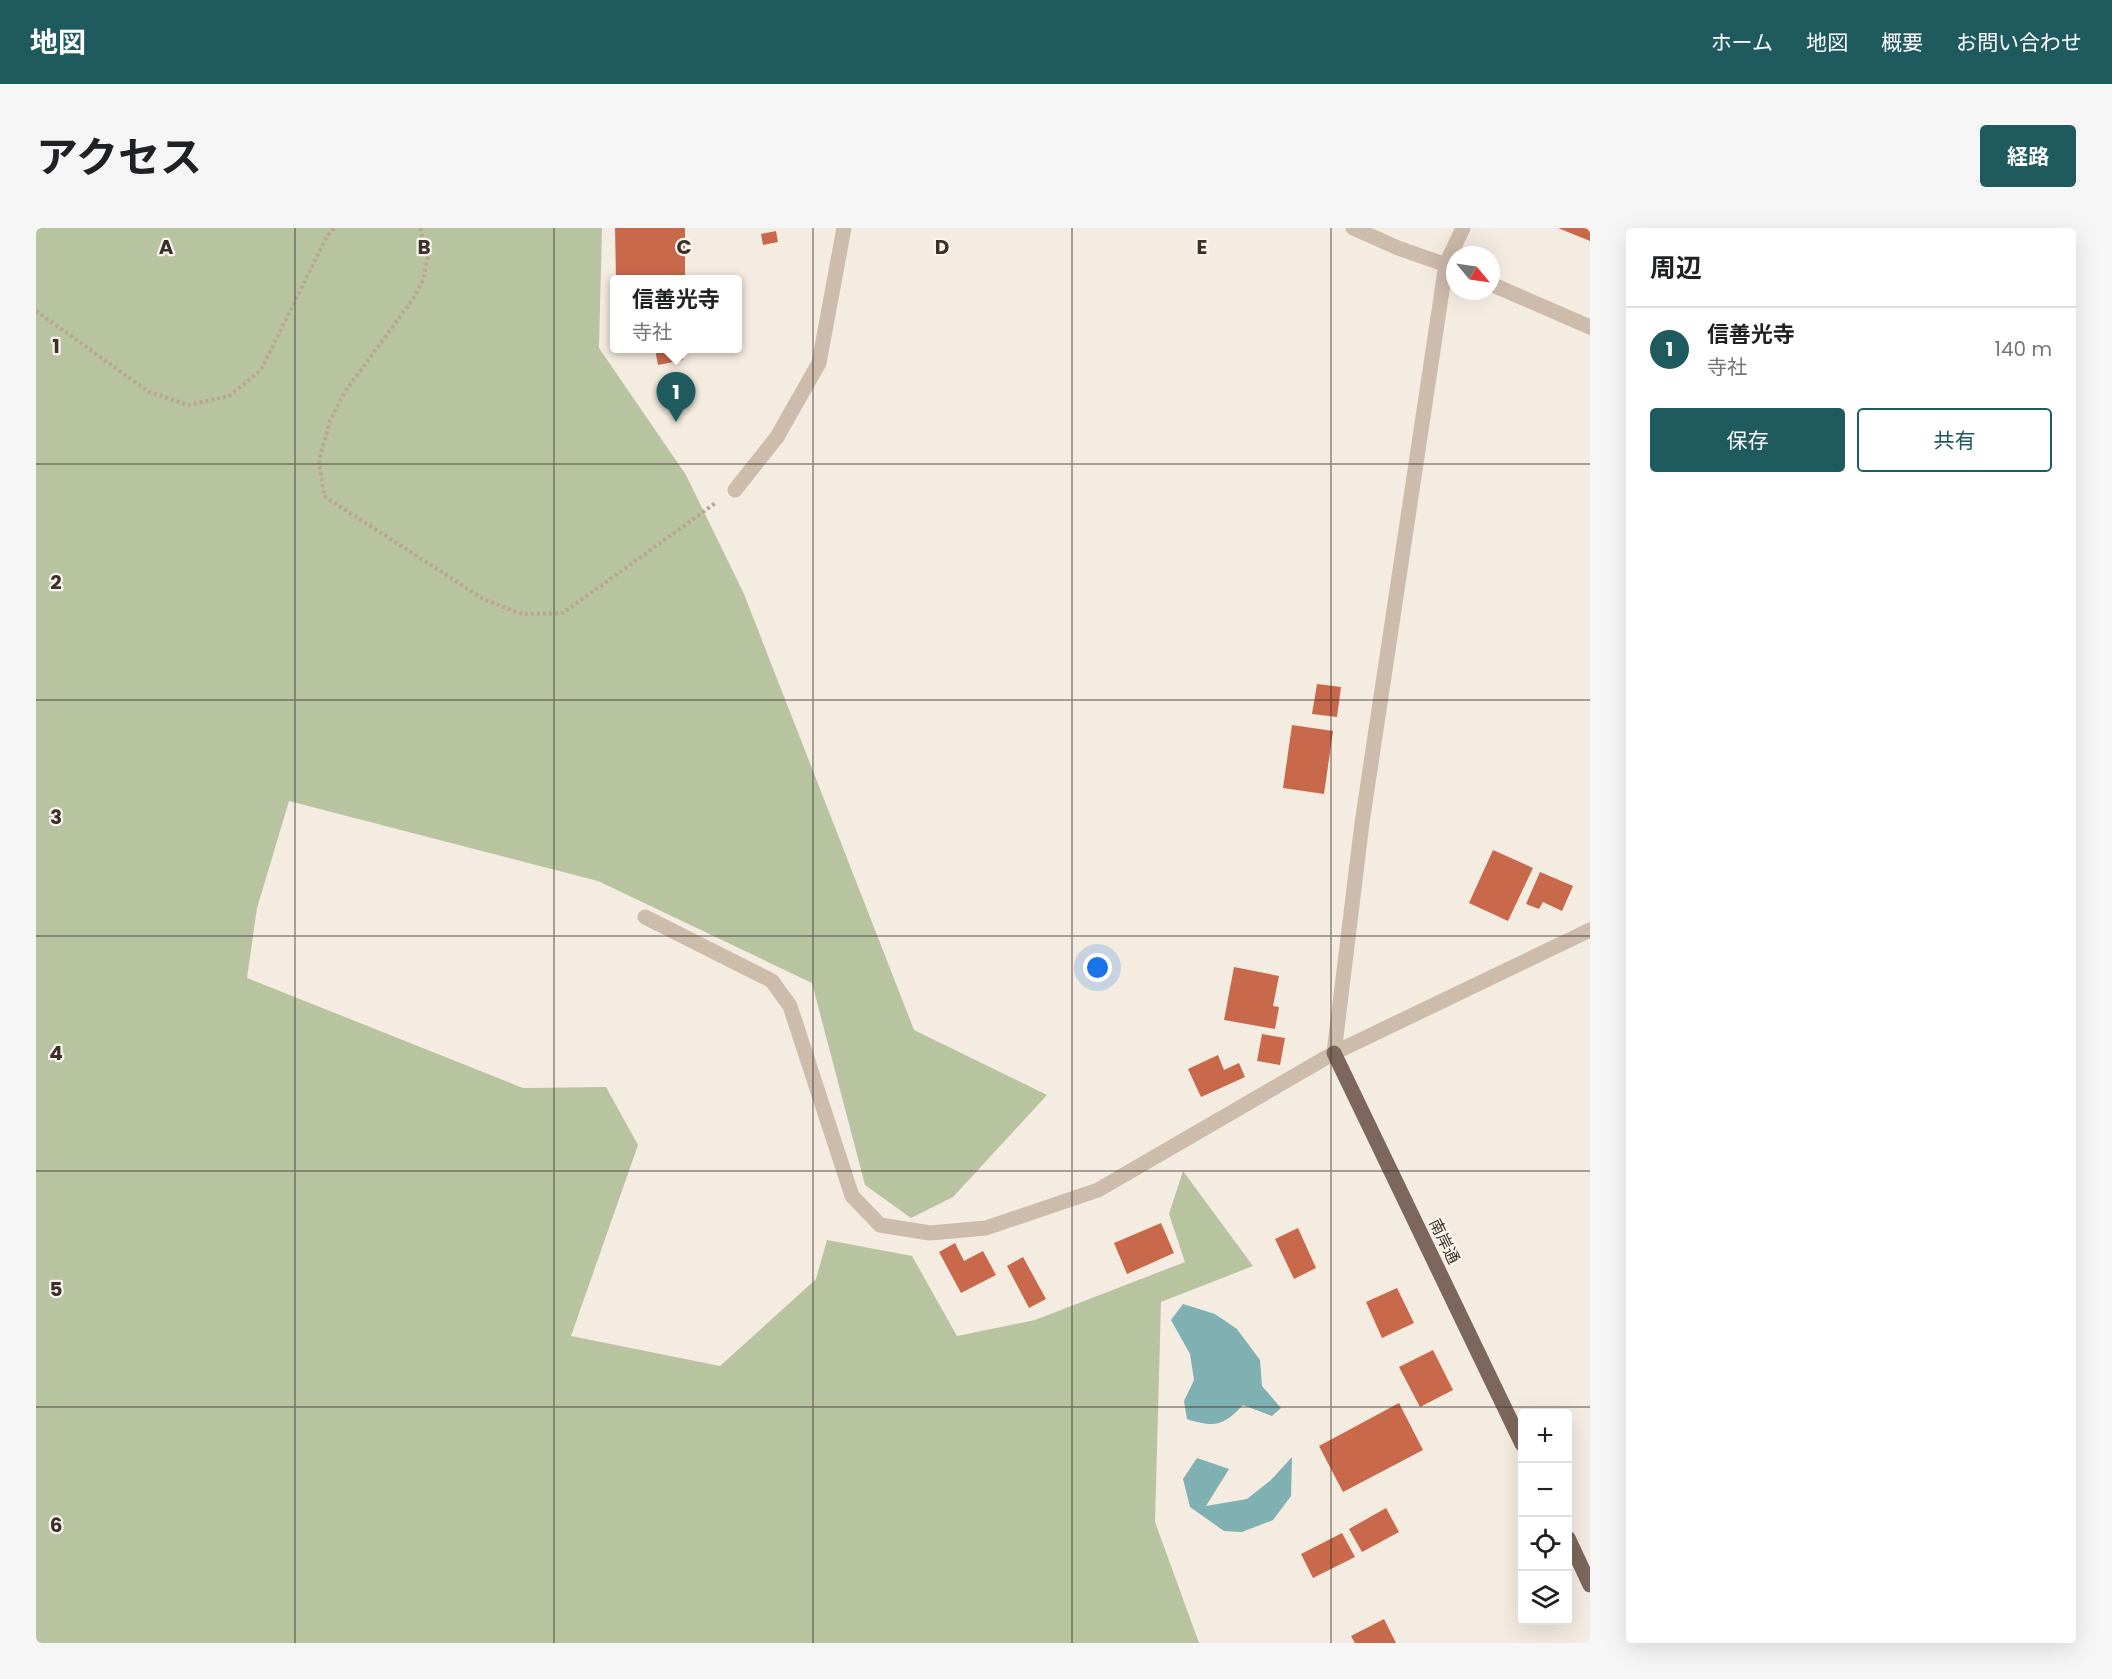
<!DOCTYPE html>
<html lang="ja">
<head>
<meta charset="utf-8">
<style>
  body { margin:0; font-family:Poppins,"Noto Sans JP",sans-serif; background:#f6f6f6; color:#202124 }
  .controls { position:absolute; right:18px; bottom:18px; display:grid; overflow:hidden; border-radius:6px; box-shadow:0 6px 24px #0002 }
  .controls button { width:54px; height:54px; display:grid; place-items:center; padding:0; border:0; border-bottom:2px solid #e0e0e0; background:#fff; color:#202124; font:30px sans-serif }
  .compass { position:absolute; left:1410px; top:18px; width:54px; height:54px; border-radius:50%; background:#fff; box-shadow:0 6px 24px #0002; rotate:119deg }
  .you { position:absolute; left:1062px; top:740px; width:21px; height:21px; margin:-15px; border:4px solid #fff; border-radius:50%; background:#1a73e8; box-shadow:0 0 0 9px #1a73e833 }
  .badge { display:grid; place-items:center; width:39px; height:39px; border-radius:50%; background:#1f5a5e; color:#fff; font-size:20px; font-weight:700 }
  .pin { position:absolute; translate:-50% -50px; filter:drop-shadow(0 2px 3px #0008) }
  .pin::after { content:''; position:absolute; top:32px; width:21px; height:18px; background:inherit; clip-path:polygon(0 0,100% 0,50% 100%) }
  .popup { position:absolute; left:574px; top:47px; width:132px; height:78px; box-sizing:border-box; display:grid; place-content:center; border-radius:6px; background:#fff; filter:drop-shadow(0 2px 4px #0005); font-size:20px; white-space:nowrap; color:#757577 }
  .popup b { font-size:22px; color:#202124 }
  .popup::after { content:''; position:absolute; left:50%; top:100%; margin-left:-12px; border:12px solid transparent; border-top-color:#fff }
  .list { margin:0; padding:0; list-style:none }
  h2 { display:flex; justify-content:space-between; align-items:center; height:78px; margin:0; padding:0 24px; font-size:26px }
  h2 small { font-size:20px; font-weight:400; color:#757577 }
  .list li { display:grid; grid-template-columns:39px 1fr auto; gap:18px; align-items:center; box-sizing:border-box; height:84px; padding:0 24px; border-top:2px solid #e0e0e0 }
  .list b { display:block; font-size:22px; white-space:nowrap }
  .list p { margin:0; font-size:20px; white-space:nowrap; color:#757577 }
  .list em { font-size:20px; font-style:normal; color:#757577 }
  .actions { display:flex; gap:12px; padding:18px 24px }
  .actions a { flex:1; padding:14px 0; border:2px solid #1f5a5e; border-radius:6px; text-align:center; font-size:21px; color:#1f5a5e }
  .actions .main { background:#1f5a5e; color:#fff }
  .icon { flex:none; width:33px; height:33px; fill:none; stroke:currentColor; stroke-width:2; stroke-linecap:round; stroke-linejoin:round }
  .map { position:relative; flex:none; width:1554px; height:1415px; overflow:hidden; border-radius:6px }
  header { display:flex; align-items:center; gap:36px; box-sizing:border-box; height:84px; padding:0 30px; background:#1f5a5e; color:#fff }
  header strong { font-size:28px }
  nav { display:flex; gap:33px; margin-inline-start:auto; font-size:21px }
  .intro { display:flex; align-items:center; justify-content:space-between; box-sizing:border-box; height:144px; padding:0 36px }
  h1 { margin:0; font-size:42px }
  .button { padding:15px 27px; border-radius:6px; background:#1f5a5e; color:#fff; font-size:21px; font-weight:700 }
  main { display:flex; gap:36px; padding:0 36px }
  aside { flex:1; background:#fff; border-radius:6px; box-shadow:0 6px 24px #0002 }
  .map>svg:first-child { display:block }
  .green { fill:#b8c4a0 }
  .water { fill:#7fb0b2 }
  .building { fill:#c8694b }
  .lines { fill:none; stroke-linecap:round; stroke-linejoin:round }
  .path { stroke:#b9a596; stroke-width:4; stroke-dasharray:3 3; stroke-linecap:butt }
  .minor { stroke:#cdbbac; stroke-width:15 }
  .major { stroke:#7d675c; stroke-width:15 }
  .grid { fill:none; stroke:#3b302b; stroke-width:1.5; stroke-opacity:0.55 }
  .labels { text-anchor:middle; stroke-width:4.5; stroke-linejoin:round; paint-order:stroke }
  .street-label { font-size:16px; fill:#3b302b; stroke:#fbf5ee }
  .grid-label { font-size:20px; text-anchor:middle; font-weight:bold; fill:#3b302b; stroke:#fbf5ee; stroke-width:4.5; stroke-linejoin:round; paint-order:stroke }
</style>
</head>
<body>
<header>
<strong>地図</strong>
<nav><a>ホーム</a><a>地図</a><a>概要</a><a>お問い合わせ</a></nav>
</header>
<div class="intro"><h1>アクセス</h1><a class="button">経路</a></div>
<main>
<div class="map">
<svg width="1554" height="1415" viewBox="0 0 1554 1415">
  <rect width="100%" height="100%" fill="#f4ebe1"/>
  <path class="green" d="M0,0h566l-3,120 87,127 58,119 170,436 133,65 -94,102 -42,21 -46,-33 -53,-202 -214,-102 -309,-80 -32,107 -10,70 276,110 83,-1 32,58 -67,191 149,30 96,-87 11,-39 85,16 45,80 78,-16 150,-58 -16,-48 14,-43 70,95 -92,36 -6,220 44,121h-1163z"/>
  <path class="water" d="M1147,1076l32,10 22,15 23,31 2,26 19,22 -9,8 -29,-11c-20,21 -28,23 -56,14l-3,-18 10,-21 -4,-26 -19,-34z
    M1256,1229l-1,39 -18,24 -31,12 -18,-1 -34,-24 -7,-28 14,-21 32,11 -23,37 41,-7 24,-19z"/>
  <path class="building" d="M579,0h70v52h-69z
    M1522,0h32v13z
    M740,3l2,11 -15,3 -2,-11z
    M619,121h25l3,11 -25,5z
    M1281,456l24,3 -4,30 -25,-3z
    M1256,497l41,6 -9,63 -41,-6z
    M1457,622l40,18 -25,53 -39,-18z
    M1504,644l33,14 -11,25 -19,-9 -4,7 -13,-5z
    M1198,739l45,9 -6,30 6,1 -4,22 -51,-9z
    M1226,806l23,4 -5,27 -23,-4z
    M1182,827l6,15 15,-7 6,14 -44,20 -13,-28z
    M1125,995l13,30 -47,21 -13,-31z
    M1262,1000l18,40 -22,11 -19,-40z
    M919,1015l9,18 19,-10 13,24 -35,18 -22,-41z
    M987,1029l23,42 -17,9 -22,-42z
    M1361,1060l17,35 -32,15 -16,-36z
    M1397,1122l20,40 -33,17 -21,-40z
    M1363,1175l24,47 -80,42 -24,-46z
    M1350,1280l13,24 -37,20 -13,-23z
    M1306,1305l13,24 -42,21 -12,-24z
    M1348,1391l12,24h-41l-4,-7z"/>
  <g class="lines">
    <path class="path" d="M384,0l8,28 -5,24 -10,19 -69,94 -14,28 -11,39 5,36 161,104 37,14 41,-1 154,-111
      M0,83l113,81 39,13 41,-9 32,-26 66,-134 7,-8"/>
    <path class="minor" d="M1317,0l45,20 57,20
      M1455,56l99,43
      M699,262l42,-53 42,-74 25,-135
      M609,689l127,64 18,25 62,190 28,29 50,8 56,-5 112,-38 236,-137 256,-123
      M1298,825l28,-230 84,-559 17,-36"/>
    <path class="major" d="M1298,825l188,391
      M1532,1310l22,47"/>
  </g>
  <path class="grid" d="M259,0v1415M518,0v1415M777,0v1415M1036,0v1415M1295,0v1415M0,236h1554M0,472h1554M0,708h1554M0,943h1554M0,1179h1554"/>
  <g class="labels">
    <g class="street-label">
      <text transform="translate(1409 1013) rotate(64)" y="6">南岸通</text>
    </g>
  </g>
  <g class="grid-label">
    <text x="130" y="26">A</text>
    <text x="388" y="26">B</text>
    <text x="648" y="26">C</text>
    <text x="906" y="26">D</text>
    <text x="1166" y="26">E</text>
    <text x="20" y="125">1</text>
    <text x="20" y="361">2</text>
    <text x="20" y="596">3</text>
    <text x="20" y="832">4</text>
    <text x="20" y="1068">5</text>
    <text x="20" y="1304">6</text>
  </g>
</svg>
<div class="controls">
<button>+</button>
<button>−</button>
<button><svg class="icon" aria-label="locate" viewBox="0 0 24 24"><circle cx="12" cy="12" r="6"/><path d="M12 2v4M12 18v4M2 12h4M18 12h4"/></svg></button>
<button><svg class="icon" aria-label="layers" viewBox="0 0 24 24"><path d="M12 4l9 5-9 5-9-5zM3 14l9 5 9-5"/></svg></button>
</div>
<svg class="compass" viewBox="-18 -18 36 36"><path d="M0-13l5 13h-10z" fill="#e53935"/><path d="M0 13l5-13h-10z" fill="#757577"/></svg>
<div class="you"></div>
<div class="pin badge" style="left:640px;top:194px">1</div>
<div class="popup"><b>信善光寺</b>寺社</div>
</div>
<aside>
<h2>周辺<small></small></h2>
<ul class="list">
<li><span class="badge">1</span><div><b>信善光寺</b><p>寺社</p></div><em>140 m</em></li>
</ul>
<div class="actions"><a class="main">保存</a><a>共有</a></div>
</aside>
</main>
</body>
</html>
